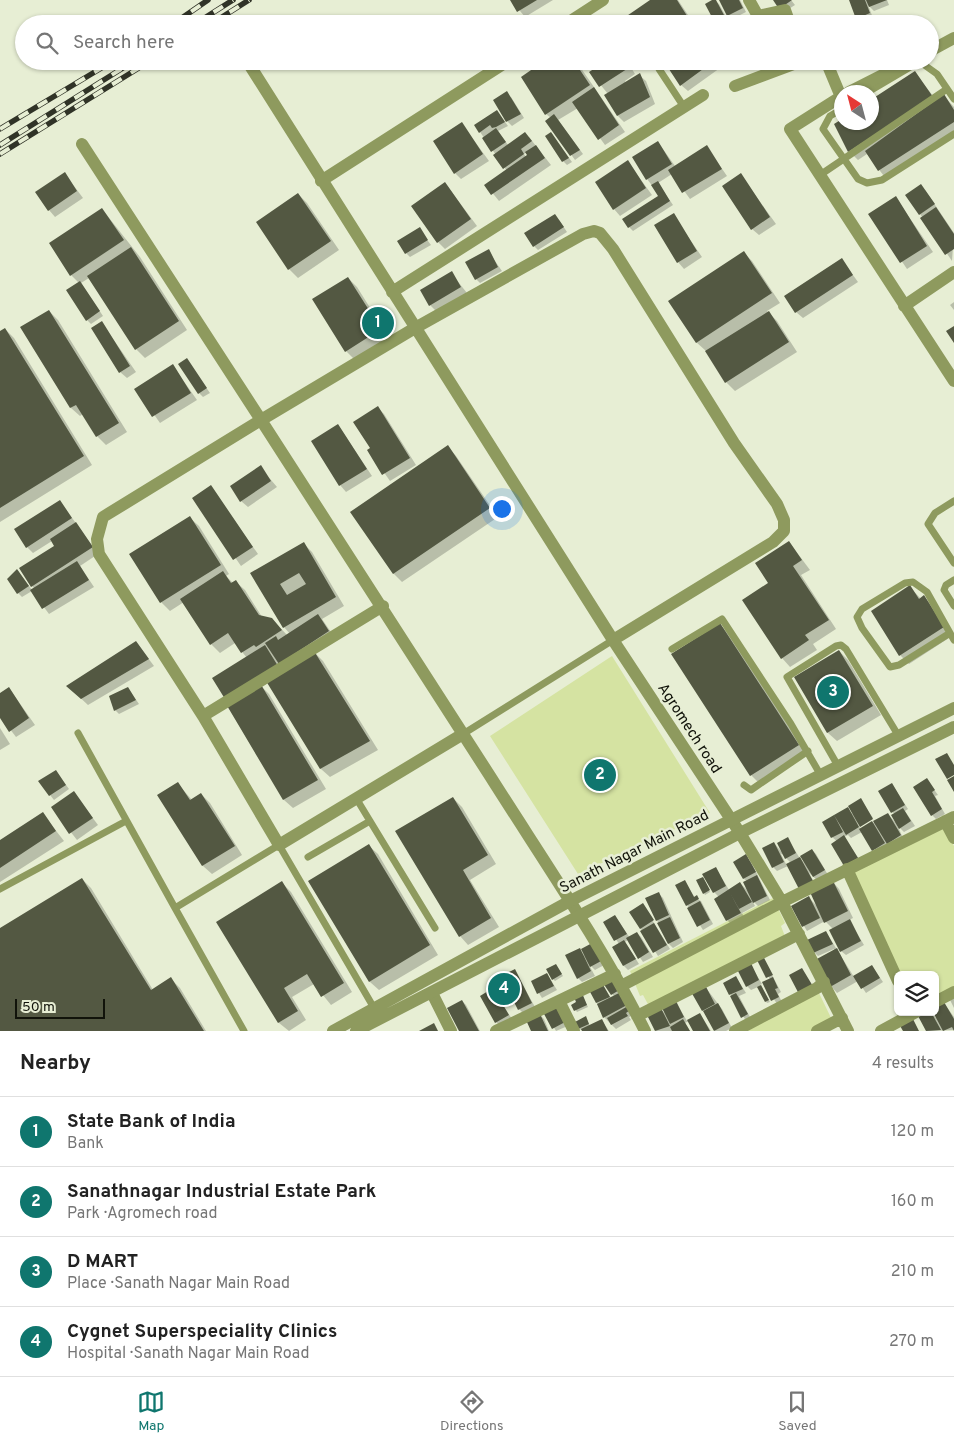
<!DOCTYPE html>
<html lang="en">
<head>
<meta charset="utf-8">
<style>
  body { margin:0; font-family:Overpass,sans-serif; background:#f6f6f6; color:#222 }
  .controls { position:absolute; right:15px; bottom:15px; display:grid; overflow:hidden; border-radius:8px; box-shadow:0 1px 4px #0004 }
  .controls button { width:45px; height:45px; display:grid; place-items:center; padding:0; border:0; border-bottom:1px solid #e0e0e0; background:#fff; color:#222; font:25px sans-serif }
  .compass { position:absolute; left:834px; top:85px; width:45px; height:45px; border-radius:50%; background:#fff; box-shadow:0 1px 4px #0004; rotate:324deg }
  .scale { position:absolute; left:15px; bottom:12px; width:90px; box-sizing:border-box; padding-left:5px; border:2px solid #11130a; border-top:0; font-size:14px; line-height:18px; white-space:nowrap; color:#11130a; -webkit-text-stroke:4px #e7eed4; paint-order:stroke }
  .you { position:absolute; left:501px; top:508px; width:18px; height:18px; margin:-12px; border:4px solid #fff; border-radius:50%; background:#1a73e8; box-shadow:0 0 0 8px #1a73e833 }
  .badge { display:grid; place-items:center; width:32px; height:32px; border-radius:50%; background:#0f766e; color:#fff; font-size:16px; font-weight:700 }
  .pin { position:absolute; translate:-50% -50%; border:2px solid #fff; box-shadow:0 1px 5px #0006 }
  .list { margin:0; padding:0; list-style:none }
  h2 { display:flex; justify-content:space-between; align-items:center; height:65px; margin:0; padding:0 20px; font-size:21px }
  h2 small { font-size:16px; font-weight:400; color:#767676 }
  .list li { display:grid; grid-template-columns:32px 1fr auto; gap:15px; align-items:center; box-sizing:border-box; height:70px; padding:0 20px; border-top:1px solid #e0e0e0 }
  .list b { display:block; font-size:19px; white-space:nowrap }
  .list p { margin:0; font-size:16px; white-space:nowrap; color:#767676 }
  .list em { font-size:16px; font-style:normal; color:#767676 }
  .icon { flex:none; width:28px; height:28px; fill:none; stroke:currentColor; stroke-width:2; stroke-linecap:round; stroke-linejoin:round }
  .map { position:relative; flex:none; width:954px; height:1031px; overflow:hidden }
  .search { position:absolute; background:#fff; box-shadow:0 1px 4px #0004; left:15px; right:15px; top:15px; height:55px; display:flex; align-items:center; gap:12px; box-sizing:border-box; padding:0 18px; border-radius:28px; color:#767676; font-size:19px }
  .sheet { height:345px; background:#fff }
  nav { display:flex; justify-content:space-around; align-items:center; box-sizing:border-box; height:70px; border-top:1px solid #e0e0e0; background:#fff; font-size:14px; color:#767676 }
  nav a { display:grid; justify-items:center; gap:2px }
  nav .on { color:#0f766e }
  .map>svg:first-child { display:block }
  .green { fill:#d5e3a2 }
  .shadow { fill:#0003; fill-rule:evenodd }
  .building { fill:#535842; fill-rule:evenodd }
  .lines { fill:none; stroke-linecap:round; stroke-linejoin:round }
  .service { stroke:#8e9a5e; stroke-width:7 }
  .minor { stroke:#8e9a5e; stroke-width:12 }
  .tertiary { stroke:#8e9a5e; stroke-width:12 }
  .rail-casing { stroke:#303327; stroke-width:5.5 }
  .rail { stroke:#e7eed4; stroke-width:4; stroke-dasharray:11; stroke-linecap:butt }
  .labels { text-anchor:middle; stroke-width:5; stroke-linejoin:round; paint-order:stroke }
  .street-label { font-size:15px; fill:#11130a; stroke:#e7eed4 }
</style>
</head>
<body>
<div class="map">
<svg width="954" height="1031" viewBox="0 0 954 1031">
  <rect width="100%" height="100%" fill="#e7eed4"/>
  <path class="green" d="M612,656l98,157 -132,61 -88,-138z
    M943,826l11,20v142l-19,10v-23h-37l-47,-104z
    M773,898l12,25 -4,3 5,13 -136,69 -7,-13 -3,1 -10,-25z
    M818,991l16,33 -14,7h-81z"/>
  <path class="shadow" d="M511,0h42l-28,17z
    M652,0h26l16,24h-73z
    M714,0l5,4 10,18 -4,2 -9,-2z
    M720,0h20l6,12 -14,7z
    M774,0h17l4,5 -11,7z
    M853,0h34l2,5 -15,6 -6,-6 5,13 -12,4 -4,-4z
    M547,61h29l49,71 -20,13 -27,-37 -20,12 25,34 -8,6 -28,-39 4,-3 -5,-4z
    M608,61h19l8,13 -10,7 1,2 13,-8 7,6 9,23 -31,18 -6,-6 -10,-22 -17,-21z
    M670,61h45l5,7 -32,23 -7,-6z
    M834,61h10l-7,3z
    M915,73l22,28 7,-5 10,11v29l-67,44 -20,-26 -9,6 -9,-9 -7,-29h30v-21z
    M511,97l13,21 -12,8 -7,-7z
    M497,111l11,15 -10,5 10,14 21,-8 22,28 -52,36 -13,-16 21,-14 -27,-39zM527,152l2,4 -3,1 -2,-3z
    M462,124l27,37 -28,18 -6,-6z
    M551,133l21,29 -5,3 -4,-4z
    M658,142l17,24 32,-19 20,29 -37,23 -18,-25 -14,9 15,22 -40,26 -4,-4 31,-31 -13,-17z
    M628,162l24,33 -32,21 -6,-7z
    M65,174l18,24 -28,19 -6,-7z
    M741,175l35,49 -17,11 -7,-6z
    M445,183l32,43 -32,23 -7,-7z
    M925,190l29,43 -2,28 -32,-47z
    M298,194l9,9 32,47 -41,28 -9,-9z
    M896,198l37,54 -26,17 -37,-55z
    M102,209l38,48 47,73 -42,28 -9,-9 -47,-71 -8,5 22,33 -12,8 -4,-4 -8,-37 -8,-8z
    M673,215l29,42 -18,12 -6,-7z
    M559,220l8,12 -29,18 -4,-4z
    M419,229l12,16 -21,12 -4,-4z
    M488,251l14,20 -22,12 -4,-4z
    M744,253l8,8 28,42 -13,8 10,10 20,31 -62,39 -9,-9 -20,-31 -10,-9z
    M842,260l16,22 -55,36 -7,-6z
    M451,273l16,20 -30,19 -7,-7z
    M348,278l9,9 32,51 -34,22 -9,-9z
    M954,302v8l-4,-5z
    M49,311l9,9 69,112 -21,13 -9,-9 -14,-22 -3,2 -9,-8z
    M102,323l34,49 -9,6 -7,-6z
    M5,329l9,9 78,127 -92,57v-190z
    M187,360l23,33 -7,4 -4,-4z
    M173,366l24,34 -37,23 -24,-34z
    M378,408l6,6 32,51 -26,16 -21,-30 3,-2z
    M338,425l34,51 -26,16 -6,-7z
    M448,447l8,9 42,61 -96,65 -8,-8 -42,-62z
    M260,467l17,20 -29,20 -7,-6z
    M211,487l47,67 -17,12 -47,-68z
    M60,501l38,53 -18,12 14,21 -45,27 -17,-23 -10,6 -4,-4 -1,-23 15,20 2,-2 -2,-2 24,-40 -4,-5 -19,12 -6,-6z
    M190,518l9,8 30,48 -3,2 7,7 3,-1 9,8 17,27 10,2 15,16 3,-1 -6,-7 -32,-53 51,-31 9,9 32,54 -22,13 13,19 -21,14 9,9 55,89 -48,27 -9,-8 -53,-86 -6,4 7,7 57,95 -33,19 -9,-8 -57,-95 20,-47 -12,-15 -15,10 -9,-9 -27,-42 -14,9 -9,-9z
    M789,542l21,28 -9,5 35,54 -23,15 4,6 -27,17 -8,-9 -13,-74z
    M910,587l11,12 3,-2 9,9 19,30 -43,28 -9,-9z
    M720,624l8,9 79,121 -47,30 -9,-9 -78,-120z
    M136,642l18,24 -66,39 -14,-13z
    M839,651l9,9 33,55 -44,26 -9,-8 -32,-56z
    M9,688l26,37 -19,12 -16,-21v-22z
    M128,688l11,16 -20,10 -4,-4 -4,-13z
    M0,728l10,16 -10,6z
    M56,771l13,18 -15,11 -4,-5z
    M927,780l11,15 -3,1 10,18 -9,5 -4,-4z
    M178,784l14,16 9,-6 9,9 32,52 -30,19 -9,-8 -44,-70z
    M892,784l16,25 -3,2 10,15 -11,6 -7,-7 7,15 -26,14 -16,-22 -11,6 -3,-3 -4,2 17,25 -29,-25 -8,-15 23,-13 8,7 6,-16 12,18 -12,7 -4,-3 4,8 27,-16 7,8v-8l-3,-2z
    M74,793l24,32 -21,15 -25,-32z
    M453,798l9,9 34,57 -26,16 29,47 -31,18 -8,-9z
    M43,814l21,27 -64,41v-40z
    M788,839l11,18 7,8 6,-15 4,4 12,21 -10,6 -9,-8 7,13 -28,-20 -11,5 -4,-4 1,-24 7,8zM781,854h1l9,9 -4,3z
    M369,846l9,8 60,101 -59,35 -9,-8z
    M750,860l20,40 -12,6 -6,-6 3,6 -13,7 2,4 -13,7 -4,-4 -8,-23 -5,-5 2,-24 13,22 11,-7 8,8 -1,-10 -3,-2z
    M703,878l7,14 -5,3 -1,-2z
    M82,879l9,9 62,102 18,-11 9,9 26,43h-206v-101z
    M685,882l10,16 6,3 12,23 -10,6 -16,-25z
    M833,882l6,7 14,29 -4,2 15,25 -18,10 -5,-4 -8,-22 -8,-8 -18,10 -15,-25 17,-8 8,8z
    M282,883l9,9 61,100 -21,13 -17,-21 -22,13 14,23 -17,11 -10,-8 -61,-100z
    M659,894l4,4 20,44 -10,6 -6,-6 -10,-22z
    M643,905l27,44 -12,7 -17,-27z
    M615,916l15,22 7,-5 4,4 12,20 -10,5 -15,-22 -3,2 14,22 -11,6 -4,-4 -10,-19 5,-3 -14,-22z
    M826,932l28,45 18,-11 11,16 -17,11 -8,-12 -21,12 -6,-7 3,-37 -16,7 -4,-4z
    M579,950l6,6 21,8 -11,6 -7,-7 7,13 -13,6 -4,-4z
    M762,956l19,36 -3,2 4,8 -5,2 -13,-21 -4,2 10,17 -3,1 -9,-16 -7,3 -4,-4 2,-24 13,22 8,-4z
    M557,967l6,9 -8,5 -2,-2z
    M515,971l20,36 -12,6 -4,-4z
    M547,974l10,16 -15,8 -10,-16z
    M736,977l10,16 -7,3 12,23 -5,2 -22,-38z
    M613,978l20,37 -4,2 2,3 -15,9 -12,-12 -14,-27 12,-5 9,13 4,-1 -3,-3z
    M703,984l19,25 10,19 -6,3h-11l-23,-40z
    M493,990l19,29 -12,7 -4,-4z
    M583,997l5,10 -11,5 -5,-7z
    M954,998v10l-4,-8z
    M462,1001l4,4 14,26h-20z
    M675,1001l12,20 13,-7 11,17h-16l-6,-10 -4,2 5,8h-34l-8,-17 12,-6 6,7z
    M944,1003l10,14v13l-27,1 -7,-14 11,-5 5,6 -1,-6z
    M545,1012l25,13 -14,6z
    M540,1015l4,4 5,12h-17z
    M587,1020l3,6 12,-5 7,10 -28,-1 -2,-2z"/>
  <path class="building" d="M510,0h27l-20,12z
    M650,0h27l12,19 -8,5h-62l-1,-2z
    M712,0h4l9,17 -10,6 -10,-19z
    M719,0h20l4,8 -16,8z
    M773,0h19l-13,9z
    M849,0h16l5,13 -14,6z
    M866,0h21l-18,7z
    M544,61h30l16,24 -45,30 -24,-38z
    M606,61h20l4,6 -31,20 -10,-15z
    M668,61h46l-34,25 -15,-23z
    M915,71l18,26 -85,55 -14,-28 8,-5v3h30v-23z
    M640,73l10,24 -33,19 -13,-21z
    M594,87l25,38 -21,15 -26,-38z
    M507,91l14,23 -15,8 -13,-22z
    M944,94l10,16v12l-76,49 -13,-20z
    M497,110l8,12 -9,5 -4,1 -2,-3 -11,8 -5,-8z
    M554,114l26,36 -10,6 -25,-35z
    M462,122l21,32 -29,20 -21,-33z
    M496,128l10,14 -15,10 -9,-14z
    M525,132l7,9 -11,8 3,5 -21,15 -10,-14z
    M551,132l18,26 -7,4 -17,-26z
    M658,141l14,23 -26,16 -14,-23z
    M536,145l9,13 -54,37 -7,-10 43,-30 -2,-3z
    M707,145l15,24 -40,24 -14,-23z
    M628,160l18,28 -33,22 -18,-28z
    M65,172l12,19 -29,20 -13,-19z
    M741,173l29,44 -19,13 -29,-44z
    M658,181l12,20 -42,27 -6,-9 36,-23 -7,-11z
    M445,182l26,37 -34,24 -26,-37z
    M921,184l14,20 -16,11 -14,-20z
    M298,193l33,48 -43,29 -32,-48z
    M896,196l31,50 -27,17 -32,-49z
    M936,207l18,27v15l-9,6 -25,-37z
    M102,208l22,32 -54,36 -21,-33z
    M674,213l23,38 -20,12 -23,-38z
    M555,214l9,13 -31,20 -9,-14z
    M420,227l8,13 -23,14 -8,-13z
    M131,247l48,74 -44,29 -48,-74z
    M489,249l9,18 -23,13 -10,-18z
    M744,251l28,42 -76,50 -28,-42z
    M842,258l11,17 -58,38 -11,-17z
    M452,271l9,16 -32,19 -9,-16z
    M348,277l33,52 -36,23 -33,-53z
    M80,281l20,30 -14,10 -20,-31z
    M49,310l70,113 -23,14 -20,-32 -6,3 -50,-81z
    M769,311l20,31 -64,41 -20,-32z
    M102,321l28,45 -11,7 -28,-45z
    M954,326v17l-8,-12z
    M5,328l79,128 -84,52v-177z
    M187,358l20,30 -9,6 -20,-30z
    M173,364l18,29 -39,24 -18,-28z
    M378,406l32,52 -28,17 -15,-25 3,-2 -17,-26z
    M338,424l29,45 -28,17 -28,-45z
    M448,445l42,63 -97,66 -43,-62z
    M261,465l10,16 -31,21 -10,-16z
    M211,485l42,62 -20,13 -41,-62z
    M60,500l12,18 -46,30 -12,-19z
    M190,516l31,49 -61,38 -31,-49z
    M76,522l17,25 -62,40 -12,-19 35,-22 -4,-7z
    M789,541l13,19 -9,6 36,54 -24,15 4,5 -28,19 -39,-59 26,-17 -13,-20z
    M304,542l32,55 -53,31 -33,-55zM299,573l7,11 -19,11 -7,-11z
    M77,561l12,19 -47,29 -12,-19z
    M17,569l12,17 -12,8 -10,-15z
    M223,571l8,12 5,-3 23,35 13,3 10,12 -26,17 -2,-2 -13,8 -13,-20 -18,12 -30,-46z
    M910,585l9,14 5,-4 20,32 -45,29 -28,-45z
    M318,614l11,17 -50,33 -14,-21 11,-7 2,4z
    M720,623l79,122 -49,31 -79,-122z
    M136,641l13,18 -68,40 -15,-13z
    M265,645l13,21 -53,33 -13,-21z
    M839,650l34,56 -46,27 -33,-56z
    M314,651l56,90 -50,28 -54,-88z
    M260,683l58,97 -35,20 -57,-96z
    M9,687l20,31 -20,14 -9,-14v-25z
    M128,687l8,13 -22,11 -5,-15z
    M947,753l7,12v10l-7,4 -12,-20z
    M56,770l10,15 -17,11 -11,-15z
    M954,776v16l-7,-12z
    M927,778l8,12 -3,2 10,17 -11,7 -18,-29z
    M178,782l12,18 11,-7 34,53 -33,20 -45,-71z
    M892,783l13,22 -14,8 -13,-22z
    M74,791l19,27 -24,16 -18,-27z
    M453,797l35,58 -25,15 28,48 -32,19 -64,-106z
    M861,798l12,21 -13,8 -12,-21z
    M848,807l11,20 -13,8 -12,-20z
    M903,808l8,13 -12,8 -8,-14z
    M43,812l13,19 -56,37v-28z
    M888,813l13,22 -14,9 -14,-23z
    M834,815l9,17 -12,6 -9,-16z
    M872,821l13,22 -13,8 -13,-22z
    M844,835l14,23 -14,8 -13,-22z
    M788,837l8,16 -11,6 -8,-16z
    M774,842l10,20 -12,6 -10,-20z
    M369,844l61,101 -61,37 -61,-101z
    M812,849l13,21 -12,7 -13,-21z
    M746,854l10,18 -13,7 -10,-17z
    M800,857l13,24 -14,8 -13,-25z
    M716,867l10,19 -13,7 -11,-19z
    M757,875l10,21 -14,7 -10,-21z
    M703,877l7,13 -7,4 -7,-14z
    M82,878l69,112 20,-13 33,54h-204v-103z
    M685,880l9,17 3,-2 2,4 -13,7 -11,-21z
    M282,881l62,102 -23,14 -14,-23 -23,14 14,23 -20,12 -62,-101z
    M833,881l15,30 -24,12 -14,-31z
    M740,882l12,20 -13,7 -9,-16 11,20 -15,8 -12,-22z
    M659,892l10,23 -13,6 -11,-23z
    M809,896l11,22 -18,9 -11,-21z
    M700,901l10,19 -13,7 -10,-19z
    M643,903l11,17 -14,9 -11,-17z
    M615,915l12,19 -13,7 -11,-19z
    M670,917l10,21 -12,6 -11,-21z
    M850,919l11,22 -21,11 -11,-22z
    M654,923l13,22 -14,8 -13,-22z
    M826,931l7,13 -20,9 -6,-13z
    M637,932l12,20 -11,7 -12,-21z
    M624,940l12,19 -13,7 -11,-19z
    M594,942l9,18 -13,7 -9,-18z
    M580,948l11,23 -14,8 -12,-24z
    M837,948l14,27 -21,12 -15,-27z
    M762,954l11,21 -7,3 -10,-20z
    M750,961l9,19 -13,7 -10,-20z
    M556,964l6,10 -10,6 -6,-11z
    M872,965l8,13 -19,11 -8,-13z
    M802,968l12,20 -14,8 -11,-21z
    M515,969l17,34 -14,7 -17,-34z
    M547,973l7,13 -17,8 -6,-13z
    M613,976l8,13 -10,6 -8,-12z
    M736,976l7,13 -14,6 -6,-12z
    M773,977l5,11 -3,1 4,8 -8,4 -9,-19z
    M602,983l8,14 -14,6 -7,-13z
    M704,983l11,21 -13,7 -12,-21z
    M761,985l8,15 -4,2 -8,-15z
    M493,988l16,27 -14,8 -15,-27z
    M621,992l6,13 -24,13 -6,-14z
    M582,993l5,12 -13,6 -3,-6 5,-3 -2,-5z
    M736,993l12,21 -7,4 -11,-22z
    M675,999l9,18 -14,7 -9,-18z
    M462,1000l17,31h-20l-12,-23z
    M944,1002l10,17v12l-2,-4 -9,4 -10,-19h2v-5z
    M718,1003l11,20 -15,8 -11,-20z
    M558,1004l9,17 -15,8 -9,-17z
    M628,1006l2,4 -4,3 2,3 -17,9 -4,-7z
    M660,1006l10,20 -15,5 -9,-18z
    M925,1012h6l10,18 -15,1 -8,-15z
    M700,1013l10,18h-17l-6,-11z
    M540,1014l8,17h-17l-5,-11z
    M586,1016l3,8 -11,5 -3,-7z
    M912,1017l7,14h-16l-4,-7z
    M602,1019l6,12h-26l-1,-2z
    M683,1019l7,12h-18l-2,-4z
    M434,1023l4,8h-19z"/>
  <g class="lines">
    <path class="service" d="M467,21l2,3
      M659,69l25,38
      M868,92l44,-26 11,-2 14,10 17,25
      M842,109l-12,7 -7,13 35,50 9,4 15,-3 72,-46
      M820,175l127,-86
      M954,501l-19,12 -7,11 26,39
      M954,580l-8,5 -2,5 10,16
      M950,633l-51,32 -9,2 -28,-39 -5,-11 5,-8 43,-26 8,-1 14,10 23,41 4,7
      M672,649l50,-30 69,105 29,50
      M78,733l97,175
      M463,734l150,-94
      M838,766l-51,-89 49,-31 5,-1 5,4 52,86
      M744,785l7,5 57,-39
      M356,798l79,130
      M308,857l62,-36
      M0,889l126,-68
      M244,1031l-69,-123 104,-63 95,163"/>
    <path class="minor" d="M749,0l9,16 27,-6 5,14
      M566,24l37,-24
      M930,51l24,-13
      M247,61l366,579 127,193 42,69 66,129
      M826,61l15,36
      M735,86l67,-25
      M849,92l61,-31
      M842,96l-52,33 164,252
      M82,144l179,276 -158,97 -6,22 2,15 104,162 76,129 184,-111
      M321,181l187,-120
      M392,292l311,-197
      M904,306l50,-34
      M613,640l160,-98 11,-11v-11l-7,-16 -43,-61 -121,-194 -13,-16 -6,-2 -11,3 -168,94 -154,92c77,118 153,237 229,356 53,84 110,166 155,255
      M203,716l180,-110
      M945,821l9,17
      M847,869l51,112
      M621,986l161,-84 172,-85
      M432,993l19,38
      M559,1001l15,30
      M935,1002l19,-10
      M637,1016l162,-82
      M496,1031l119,-57
      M735,1031l82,-43 7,-6
      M817,1031l25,-13
      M881,1031l35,-19"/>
    <path class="tertiary" d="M333,1031l237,-130 384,-193
      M356,1031l384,-198 214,-106"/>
    <defs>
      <path id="rail" d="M173,24l35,-24
        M195,24l38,-24
        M211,24l38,-24
        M0,129l113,-68
        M0,145l134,-84
        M0,154l150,-93"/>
    </defs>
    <use href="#rail" class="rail-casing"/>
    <use href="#rail" class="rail"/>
  </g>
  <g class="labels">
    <g class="street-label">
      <text transform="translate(690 728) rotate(57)" y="5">Agromech road</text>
      <text transform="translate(634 851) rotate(-27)" y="5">Sanath Nagar Main Road</text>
    </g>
  </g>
</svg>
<div class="controls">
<button><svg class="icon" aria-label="layers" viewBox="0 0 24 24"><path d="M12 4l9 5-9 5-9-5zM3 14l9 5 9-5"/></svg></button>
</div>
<svg class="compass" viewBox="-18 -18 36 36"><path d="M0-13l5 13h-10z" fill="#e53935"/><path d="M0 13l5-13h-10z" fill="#767676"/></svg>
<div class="scale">50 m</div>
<div class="you"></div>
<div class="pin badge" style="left:378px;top:323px">1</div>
<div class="pin badge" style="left:600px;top:775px">2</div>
<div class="pin badge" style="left:833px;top:692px">3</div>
<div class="pin badge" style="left:504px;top:989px">4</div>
<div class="search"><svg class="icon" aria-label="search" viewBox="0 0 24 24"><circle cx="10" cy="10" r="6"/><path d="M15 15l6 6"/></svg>Search here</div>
</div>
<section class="sheet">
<h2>Nearby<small>4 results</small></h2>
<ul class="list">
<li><span class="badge">1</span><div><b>State Bank of India</b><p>Bank</p></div><em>120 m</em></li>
<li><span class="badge">2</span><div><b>Sanathnagar Industrial Estate Park</b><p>Park · Agromech road</p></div><em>160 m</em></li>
<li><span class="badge">3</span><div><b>D MART</b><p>Place · Sanath Nagar Main Road</p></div><em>210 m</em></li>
<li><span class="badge">4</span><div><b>Cygnet Superspeciality Clinics</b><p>Hospital · Sanath Nagar Main Road</p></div><em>270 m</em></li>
</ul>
</section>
<nav>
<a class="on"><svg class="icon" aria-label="map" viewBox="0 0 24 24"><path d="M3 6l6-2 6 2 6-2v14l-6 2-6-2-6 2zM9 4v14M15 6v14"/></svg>Map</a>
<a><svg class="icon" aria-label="directions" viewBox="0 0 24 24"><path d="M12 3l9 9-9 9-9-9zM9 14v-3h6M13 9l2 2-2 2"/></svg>Directions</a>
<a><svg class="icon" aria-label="saved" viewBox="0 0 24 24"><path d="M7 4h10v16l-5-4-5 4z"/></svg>Saved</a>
</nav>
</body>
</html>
